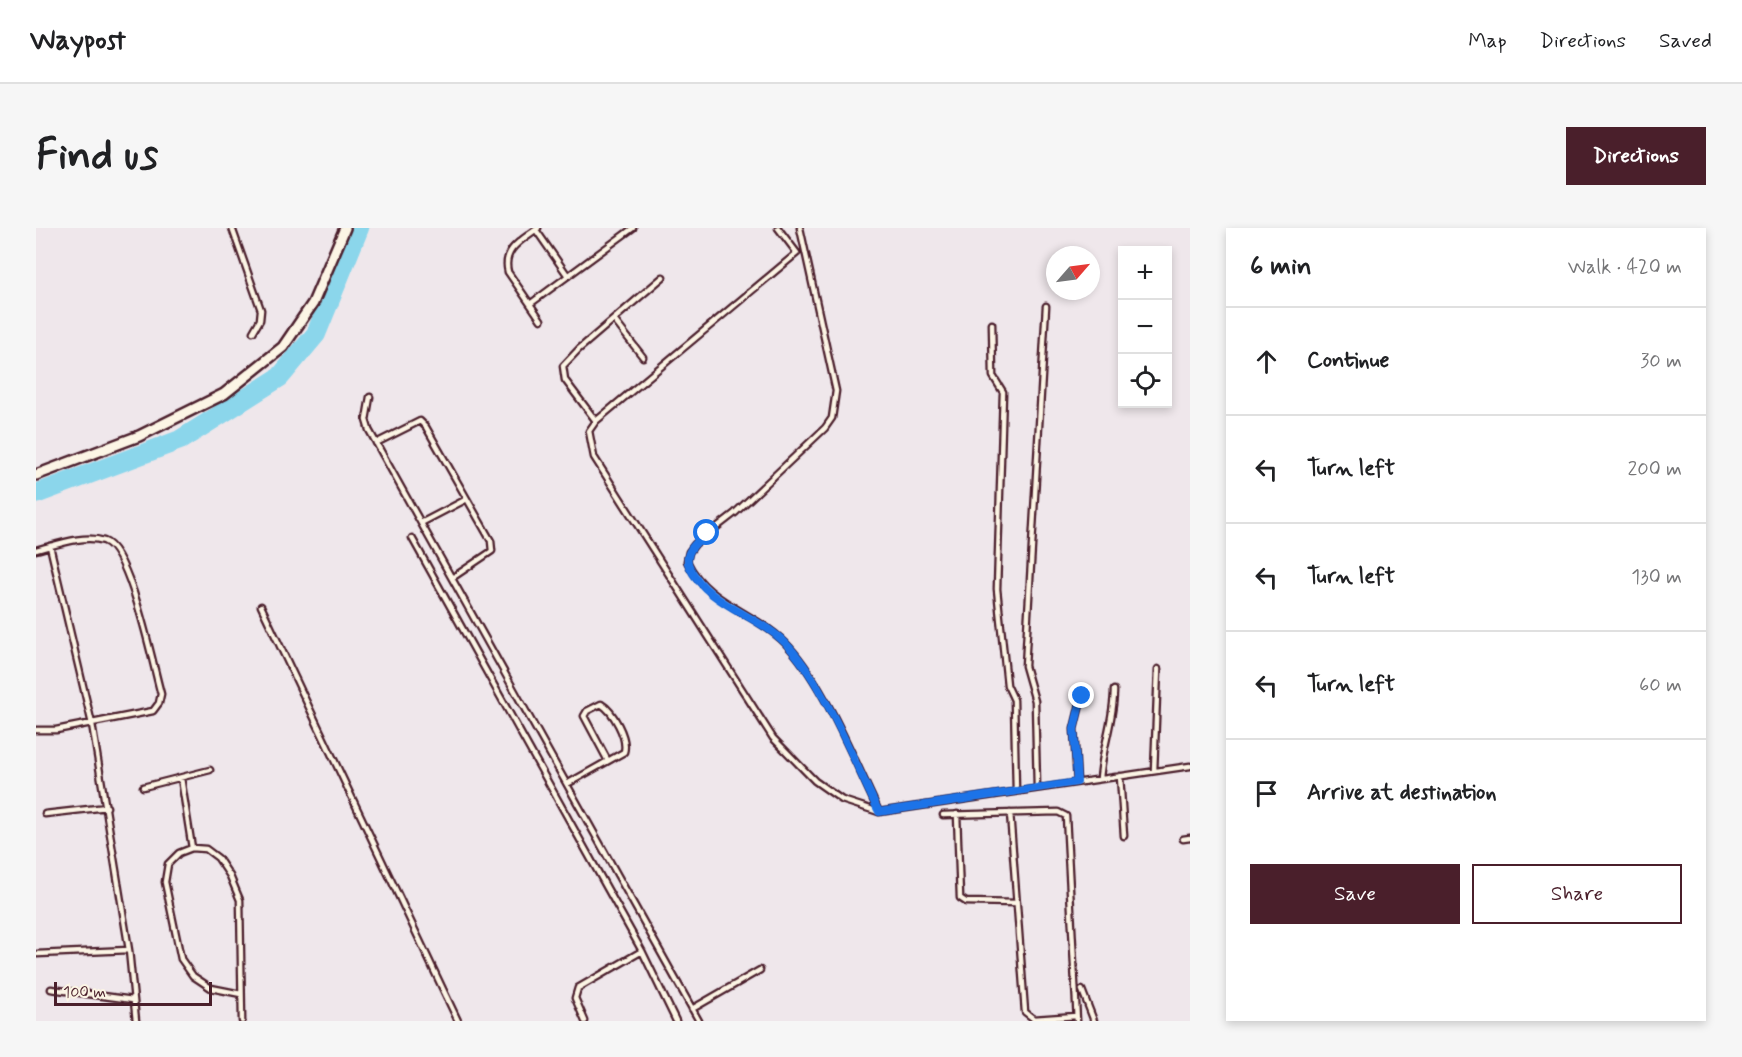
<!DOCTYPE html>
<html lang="en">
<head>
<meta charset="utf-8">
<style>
  body { margin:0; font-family:Mynerve,sans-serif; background:#f6f6f6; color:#202124 }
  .controls { position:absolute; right:18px; top:18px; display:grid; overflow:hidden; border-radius:0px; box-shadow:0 3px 9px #0003 }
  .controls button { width:54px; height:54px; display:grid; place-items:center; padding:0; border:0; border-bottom:2px solid #e0e0e0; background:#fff; color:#202124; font:30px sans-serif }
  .compass { position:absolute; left:1010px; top:18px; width:54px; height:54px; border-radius:50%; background:#fff; box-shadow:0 3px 9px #0003; rotate:62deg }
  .scale { position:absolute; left:18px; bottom:15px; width:158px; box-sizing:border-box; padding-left:6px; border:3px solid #4a1f2b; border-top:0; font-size:16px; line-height:21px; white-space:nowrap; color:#4a1f2b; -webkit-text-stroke:4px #fcf5e5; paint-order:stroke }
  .stop { position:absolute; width:18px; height:18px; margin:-14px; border:4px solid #1a73e8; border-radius:50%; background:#fff }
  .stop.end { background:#1a73e8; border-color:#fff; box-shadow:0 2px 6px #0008 }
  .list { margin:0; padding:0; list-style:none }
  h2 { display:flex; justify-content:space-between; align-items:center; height:78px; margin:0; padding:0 24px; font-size:26px }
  h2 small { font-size:20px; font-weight:400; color:#757577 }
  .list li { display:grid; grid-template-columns:39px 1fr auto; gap:18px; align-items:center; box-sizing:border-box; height:108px; padding:0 24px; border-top:2px solid #e0e0e0 }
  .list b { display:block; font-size:22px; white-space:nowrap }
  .list em { font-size:20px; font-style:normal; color:#757577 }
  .actions { display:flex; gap:12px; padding:18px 24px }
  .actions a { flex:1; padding:14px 0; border:2px solid #4a1f2b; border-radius:0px; text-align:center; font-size:21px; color:#4a1f2b }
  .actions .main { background:#4a1f2b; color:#fff }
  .icon { flex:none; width:33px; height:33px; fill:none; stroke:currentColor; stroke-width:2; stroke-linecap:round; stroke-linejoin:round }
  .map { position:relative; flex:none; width:1154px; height:793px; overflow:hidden; border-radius:0px }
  header { display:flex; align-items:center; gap:36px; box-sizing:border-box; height:84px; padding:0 30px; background:#fff; border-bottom:2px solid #e0e0e0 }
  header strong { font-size:28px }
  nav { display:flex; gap:33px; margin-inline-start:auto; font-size:21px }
  .intro { display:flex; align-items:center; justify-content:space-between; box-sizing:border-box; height:144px; padding:0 36px }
  h1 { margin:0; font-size:42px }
  .button { padding:15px 27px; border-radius:0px; background:#4a1f2b; color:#fff; font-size:21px; font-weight:700 }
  main { display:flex; gap:36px; padding:0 36px }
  aside { flex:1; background:#fff; border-radius:0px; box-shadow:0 3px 9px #0003 }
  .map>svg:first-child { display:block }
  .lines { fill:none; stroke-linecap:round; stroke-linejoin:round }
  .river { stroke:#8bd6eb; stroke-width:20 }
  .service-casing { stroke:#4a1f2b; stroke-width:9 }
  .minor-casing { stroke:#4a1f2b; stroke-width:14 }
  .service { stroke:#fcf5e5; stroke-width:4.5 }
  .minor { stroke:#fcf5e5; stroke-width:9 }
  .route { stroke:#1a73e8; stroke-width:8 }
</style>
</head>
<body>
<header>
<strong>Waypost</strong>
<nav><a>Map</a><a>Directions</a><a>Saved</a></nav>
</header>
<div class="intro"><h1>Find us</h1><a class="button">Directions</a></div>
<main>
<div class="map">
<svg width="1154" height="793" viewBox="0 0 1154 793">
  <rect width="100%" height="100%" fill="#efe7eb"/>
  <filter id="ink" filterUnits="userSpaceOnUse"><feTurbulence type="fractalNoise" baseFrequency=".0167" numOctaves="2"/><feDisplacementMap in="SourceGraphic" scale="12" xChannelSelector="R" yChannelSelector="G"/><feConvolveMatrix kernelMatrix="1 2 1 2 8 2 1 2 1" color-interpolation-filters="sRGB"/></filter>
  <g filter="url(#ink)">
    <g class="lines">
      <path class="river" d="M0,266l144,-54 100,-63 36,-43 43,-106"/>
      <defs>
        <path id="service" d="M196,0l29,82 -1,10 -7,12
          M502,0c-16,12 -36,21 -30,44l33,48
          M742,0l19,25 -201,168 -7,10 5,26 179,281 42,43 27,19 37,12 311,-46
          M764,0l36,163 -4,27 -7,10 -90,85 -40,31 -6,8 -2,9c20,44 73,52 103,87 34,37 66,116 89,164
          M500,2l32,46
          M494,76l103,-76
          M578,92l29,37
          M956,96l1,52 10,16 -6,197 10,96 7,15 2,91
          M334,169l-4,23 3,10 330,591
          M560,193l-31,-41 -2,-14 16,-17 84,-72
          M340,215l44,-22 6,6 65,114 1,10 -40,27
          M385,295l46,-24
          M376,310l230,413 34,70
          M14,318l42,178 37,226 7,71
          M0,322c20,-5 48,-16 68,-9 26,8 49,125 57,153l-2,9 -6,8 -97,19h-20
          M225,378l197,415
          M1118,543l4,-102
          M1084,548l4,60
          M145,550l11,70
          M1064,551c2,-31 14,-59 14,-89
          M1041,554l-3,-53 8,-33
          M531,556l57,-32c4,-14 -11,-41 -23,-48l-14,7 -3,5 24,45
          M107,559l67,-17
          M1001,560l-2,-87 -10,-35 21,-360
          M974,585l15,199 9,7 42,-3
          M9,586l62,-7
          M921,586l3,84 6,4 51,1
          M907,587l115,-3 8,4 11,205
          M1147,611l7,-1
          M1,726l92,-4
          M15,761l82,11
          M1046,762l12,31
          M205,766l-30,-6 -18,-12 -12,-17 -16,-77 3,-18 11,-11 13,-5 14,1 12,9 12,18 10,24 2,121
          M656,781l68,-39
          M549,793l-10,-23 3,-10 64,-37"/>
        <path id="minor" d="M0,247l103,-39 85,-42 59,-47 30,-44 32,-75"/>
      </defs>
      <use href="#service" class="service-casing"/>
      <use href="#minor" class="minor-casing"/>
      <use href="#service" class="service"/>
      <use href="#minor" class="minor"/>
    </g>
  </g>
  <g class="lines" filter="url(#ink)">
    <path class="route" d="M671,305c-9,8 -24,19 -18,33 19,41 73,49 101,82 35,39 65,116 89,164l198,-30 -3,-53 8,-33"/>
  </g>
</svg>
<div class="controls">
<button>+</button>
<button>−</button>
<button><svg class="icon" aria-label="locate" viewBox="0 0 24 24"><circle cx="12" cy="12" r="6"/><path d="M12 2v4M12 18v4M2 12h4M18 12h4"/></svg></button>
</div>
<svg class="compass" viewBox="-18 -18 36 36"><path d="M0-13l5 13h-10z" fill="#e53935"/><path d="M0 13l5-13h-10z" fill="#757577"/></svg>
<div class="scale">100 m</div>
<div class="stop" style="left:671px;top:305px"></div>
<div class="stop end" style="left:1046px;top:468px"></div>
</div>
<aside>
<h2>6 min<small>Walk · 420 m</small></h2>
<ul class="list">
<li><svg class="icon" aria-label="ahead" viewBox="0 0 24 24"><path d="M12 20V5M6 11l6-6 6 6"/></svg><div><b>Continue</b></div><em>30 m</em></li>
<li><svg class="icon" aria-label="left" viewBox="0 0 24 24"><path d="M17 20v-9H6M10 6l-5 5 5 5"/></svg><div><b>Turn left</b></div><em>200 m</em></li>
<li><svg class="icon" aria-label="left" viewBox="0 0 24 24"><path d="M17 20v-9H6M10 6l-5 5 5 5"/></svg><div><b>Turn left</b></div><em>130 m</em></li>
<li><svg class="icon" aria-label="left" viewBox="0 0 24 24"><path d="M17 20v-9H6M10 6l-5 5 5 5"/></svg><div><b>Turn left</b></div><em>60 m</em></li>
<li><svg class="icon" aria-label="arrive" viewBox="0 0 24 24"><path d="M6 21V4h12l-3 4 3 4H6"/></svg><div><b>Arrive at destination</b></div></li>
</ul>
<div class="actions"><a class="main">Save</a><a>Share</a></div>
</aside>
</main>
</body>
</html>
